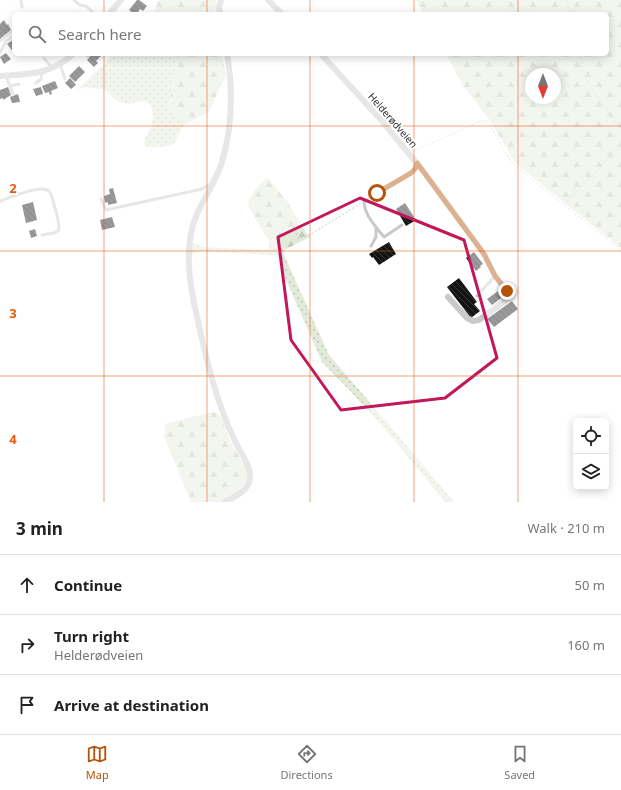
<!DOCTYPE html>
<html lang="en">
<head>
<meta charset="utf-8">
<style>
  body { margin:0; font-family:"Noto Sans",sans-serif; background:#f2f2f2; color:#222 }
  .controls { position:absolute; right:12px; bottom:12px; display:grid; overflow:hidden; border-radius:6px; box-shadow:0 2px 10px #0003 }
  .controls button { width:36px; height:36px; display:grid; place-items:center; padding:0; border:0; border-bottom:1px solid #e0e0e0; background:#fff; color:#222; font:20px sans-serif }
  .compass { position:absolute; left:525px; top:68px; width:36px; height:36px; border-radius:50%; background:#fff; box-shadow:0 2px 10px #0003; rotate:180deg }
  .stop { position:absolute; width:12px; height:12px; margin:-9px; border:3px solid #b45309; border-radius:50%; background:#fff }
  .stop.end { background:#b45309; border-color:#fff; box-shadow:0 1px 4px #0008 }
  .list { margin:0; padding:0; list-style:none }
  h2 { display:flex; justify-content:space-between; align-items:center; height:52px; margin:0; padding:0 16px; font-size:17px }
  h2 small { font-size:13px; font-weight:400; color:#767676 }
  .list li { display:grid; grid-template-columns:26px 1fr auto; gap:12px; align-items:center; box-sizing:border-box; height:60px; padding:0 16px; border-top:1px solid #e0e0e0 }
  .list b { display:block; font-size:15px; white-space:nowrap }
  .list p { margin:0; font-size:13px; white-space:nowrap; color:#767676 }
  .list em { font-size:13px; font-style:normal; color:#767676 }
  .icon { flex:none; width:22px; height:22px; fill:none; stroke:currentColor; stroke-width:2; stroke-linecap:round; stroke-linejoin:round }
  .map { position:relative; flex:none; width:621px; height:502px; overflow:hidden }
  .search { position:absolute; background:#fff; box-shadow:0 2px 10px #0003; left:12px; right:12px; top:12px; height:44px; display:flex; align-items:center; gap:10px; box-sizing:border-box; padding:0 14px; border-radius:6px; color:#767676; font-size:15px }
  .sheet { height:232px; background:#fff }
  nav { display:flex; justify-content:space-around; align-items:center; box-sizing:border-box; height:56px; border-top:1px solid #e0e0e0; background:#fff; font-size:11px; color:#767676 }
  nav a { display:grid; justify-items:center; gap:2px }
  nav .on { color:#b45309 }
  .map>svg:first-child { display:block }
  .grass { fill:url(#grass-dots) }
  .forest { fill:url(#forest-firs); fill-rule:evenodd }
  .building { fill:url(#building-back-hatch) }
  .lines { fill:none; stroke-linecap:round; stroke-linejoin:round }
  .path { stroke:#c9c9c9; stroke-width:1; stroke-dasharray:2 2; stroke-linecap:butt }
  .lane { stroke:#c9c9c9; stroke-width:3 }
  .street { stroke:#c9c9c9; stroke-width:6 }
  .route { stroke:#b45309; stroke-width:5 }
  .marked { fill:none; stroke:#c2185b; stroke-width:3; stroke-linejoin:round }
  .grid { fill:none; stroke:#e8590c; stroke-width:1; stroke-opacity:0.55 }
  .labels { text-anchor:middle; stroke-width:4; stroke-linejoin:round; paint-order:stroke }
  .street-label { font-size:10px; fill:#2c2c2c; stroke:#fff }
  .grid-label { font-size:13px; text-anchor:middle; font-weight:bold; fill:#e8590c; stroke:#fff; stroke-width:4; stroke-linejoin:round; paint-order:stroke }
</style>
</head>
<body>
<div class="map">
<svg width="621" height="502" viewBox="0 0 621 502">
  <defs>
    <pattern id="grass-dots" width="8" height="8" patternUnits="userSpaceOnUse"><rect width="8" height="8" fill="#e2ead9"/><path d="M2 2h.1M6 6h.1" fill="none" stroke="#c2c9ba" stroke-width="1.8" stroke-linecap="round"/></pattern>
    <pattern id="forest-firs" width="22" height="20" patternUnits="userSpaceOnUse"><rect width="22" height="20" fill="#e2ead9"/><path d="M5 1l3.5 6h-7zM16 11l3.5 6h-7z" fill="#c2c9ba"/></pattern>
    <pattern id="building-back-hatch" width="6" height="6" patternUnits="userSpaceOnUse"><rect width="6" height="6" fill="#131313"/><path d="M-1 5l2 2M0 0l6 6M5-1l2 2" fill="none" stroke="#363636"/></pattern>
  </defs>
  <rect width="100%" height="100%" fill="#fff"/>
  <path class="grass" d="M114,54c5,3 9,4 14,0h53l-8,26 -4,25 11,17 4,3c-4,5 -6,12 -9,17 -5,7 -20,4 -28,5l-3,-3c1,-8 7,-13 8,-20 2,-9 2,-22 -10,-23 -6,0 -12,4 -19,2 -7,-1 -12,-8 -17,-13l-21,-3 -9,4z
    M192,242l10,5 64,3h2l2,-7 14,7v5l45,100 56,65 69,82h-9l-55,-67 -37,-41 -31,-32 -46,-105 -3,-2 -73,-4 -6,2 -2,3z"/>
  <path class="forest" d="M158,0h58l-1,14h-61z
    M416,0h205v248l-105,-84 -27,-45 -25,-32 -18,-33h161v-40h-183zM531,74h24v24h-24z
    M181,54h41l4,22 -8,15 -8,20 -26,14 -12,-9c-5,-21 3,-42 9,-62z
    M267,177l20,24 16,27 7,9 -26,13 -14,-7 -20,-34 -2,-8 7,-11z
    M212,412l5,1 4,4 10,26 16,27c3,14 -14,28 -27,32 -7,0 -21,0 -29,0l-27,-66 1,-12z"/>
  <path class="building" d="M137,0h2l8,6 -4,5 -3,-2 -3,5h-3l-5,-4z
    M4,20l3,5 1,-1 3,6 -11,9v-15z
    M14,39v14l-7,-9z
    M6,53l5,6 -7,5 -4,-7z
    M91,54h12l-7,7 2,2 -4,4 -7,-7 3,-4h-1z
    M79,66l6,6 -10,10 -6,-6z
    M70,78l6,7 -5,4 -6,-6z
    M55,81l3,7 -7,3 1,3 -2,1 -1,-3 -4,1 -3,-7z
    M8,87l3,8 -8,5v-2l-3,1v-9z
    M41,87l2,7 -7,2 -3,-7z
    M18,94l2,8 -8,1 -2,-6z
    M113,188l4,15 -9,2v-3l-3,1 -1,-7 6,-2 -1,-5z
    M33,202l4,18 -11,3 -4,-18z
    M405,203l11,17 -10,6 -10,-17z
    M112,217l3,10 -13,3 -2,-10z
    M35,229l2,7 -6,2 -2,-7z
    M389,242l7,12 -17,11 -6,-8 -1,1 -3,-4z
    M474,252l9,12 -3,2 1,1 -5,4 -10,-13z
    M459,278l18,24 -3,2 6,7 -9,7 -24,-31z
    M501,289l4,6 -13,10 -5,-6z
    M512,301l6,8 -24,18 -7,-8z"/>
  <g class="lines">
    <path class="path" d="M566,0l6,14
      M580,54l2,17 11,20 28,38
      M621,145l-57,60 57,45
      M414,151l67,-30h7l21,38 6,7 49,39
      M277,216l8,1 7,8 7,14 12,-5 49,-30"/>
    <path class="lane" d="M21,0l1,7
      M74,0l6,5 6,1 9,8
      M73,13l1,1
      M0,41l12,-10
      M0,53l6,-12 8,-6
      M85,54l3,3
      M44,58l8,10
      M60,64l5,15
      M6,76l7,18
      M36,83l5,-4 1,-7
      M10,86l9,-2
      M101,199l5,11 96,-21 10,-6
      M0,201c10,-3 40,-17 49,-10 3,3 4,10 5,14 3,9 5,16 5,25l-5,3 -12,2
      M402,225l-18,12c-8,-10 -20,-22 -20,-36l47,-28 4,-4 1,-5
      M371,246l5,-9v-9
      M477,296l18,-20"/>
    <path class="street" d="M268,0l14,14
      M109,14l12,-14
      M220,14l-1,-7 2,-7
      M321,54l61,67 42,51 60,82 11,22 12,15v8l-2,2 -26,19 -6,1 -6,-3 -19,-21
      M0,76c29,-2 50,-1 73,-22
      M225,502c10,-6 24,-11 25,-24 1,-13 -11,-27 -16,-39 -20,-42 -30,-90 -40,-136 -6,-30 -9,-61 3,-89 8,-18 19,-33 25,-52 10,-34 11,-73 5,-108"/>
  </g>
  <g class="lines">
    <path class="route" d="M377,193l34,-20 4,-4 2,-6 67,91 11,22 12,15"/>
  </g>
  <path d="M0 0H621V502H0ZM360,198l104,42 33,118 -52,40 -104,12 -50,-70 -13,-103z" fill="#fff" fill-opacity=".55" fill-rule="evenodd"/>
  <path class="marked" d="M360,198l104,42 33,118 -52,40 -104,12 -50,-70 -13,-103z"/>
  <path class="grid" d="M104,0v14M207,0v14M310,0v14M414,0v14M518,0v14M104,54v448M207,54v448M310,54v448M414,54v448M518,54v448M0,126h621M0,251h621M0,376h621"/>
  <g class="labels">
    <g class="street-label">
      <text transform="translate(393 120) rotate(49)" y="4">Helderødveien</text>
    </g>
  </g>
  <g class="grid-label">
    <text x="13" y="193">2</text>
    <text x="13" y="318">3</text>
    <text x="13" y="444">4</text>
  </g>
</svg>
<div class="controls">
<button><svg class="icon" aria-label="locate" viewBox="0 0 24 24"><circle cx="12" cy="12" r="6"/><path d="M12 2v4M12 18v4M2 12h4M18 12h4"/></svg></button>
<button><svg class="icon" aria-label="layers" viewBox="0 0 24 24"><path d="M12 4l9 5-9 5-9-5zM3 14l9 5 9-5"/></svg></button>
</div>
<svg class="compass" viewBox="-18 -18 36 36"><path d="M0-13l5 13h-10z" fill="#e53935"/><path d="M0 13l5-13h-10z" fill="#767676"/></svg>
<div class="stop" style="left:377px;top:193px"></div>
<div class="stop end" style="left:507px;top:291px"></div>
<div class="search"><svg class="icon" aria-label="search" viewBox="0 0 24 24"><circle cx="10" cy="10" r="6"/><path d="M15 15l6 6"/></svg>Search here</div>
</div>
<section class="sheet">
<h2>3 min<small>Walk · 210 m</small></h2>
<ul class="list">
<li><svg class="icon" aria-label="ahead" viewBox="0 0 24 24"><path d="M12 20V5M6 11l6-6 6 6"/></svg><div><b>Continue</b></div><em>50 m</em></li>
<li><svg class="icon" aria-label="right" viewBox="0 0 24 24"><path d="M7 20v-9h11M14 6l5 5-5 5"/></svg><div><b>Turn right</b><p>Helderødveien</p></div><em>160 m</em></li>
<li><svg class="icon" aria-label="arrive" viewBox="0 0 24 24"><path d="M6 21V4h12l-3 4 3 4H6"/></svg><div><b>Arrive at destination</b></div></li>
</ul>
</section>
<nav>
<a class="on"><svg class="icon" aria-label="map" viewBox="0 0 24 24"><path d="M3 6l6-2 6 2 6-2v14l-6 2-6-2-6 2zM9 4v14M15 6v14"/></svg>Map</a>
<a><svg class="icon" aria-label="directions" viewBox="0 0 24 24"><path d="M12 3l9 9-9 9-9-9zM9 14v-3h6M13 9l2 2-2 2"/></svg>Directions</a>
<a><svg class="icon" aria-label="saved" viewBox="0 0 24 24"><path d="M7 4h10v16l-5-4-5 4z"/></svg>Saved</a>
</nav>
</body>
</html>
